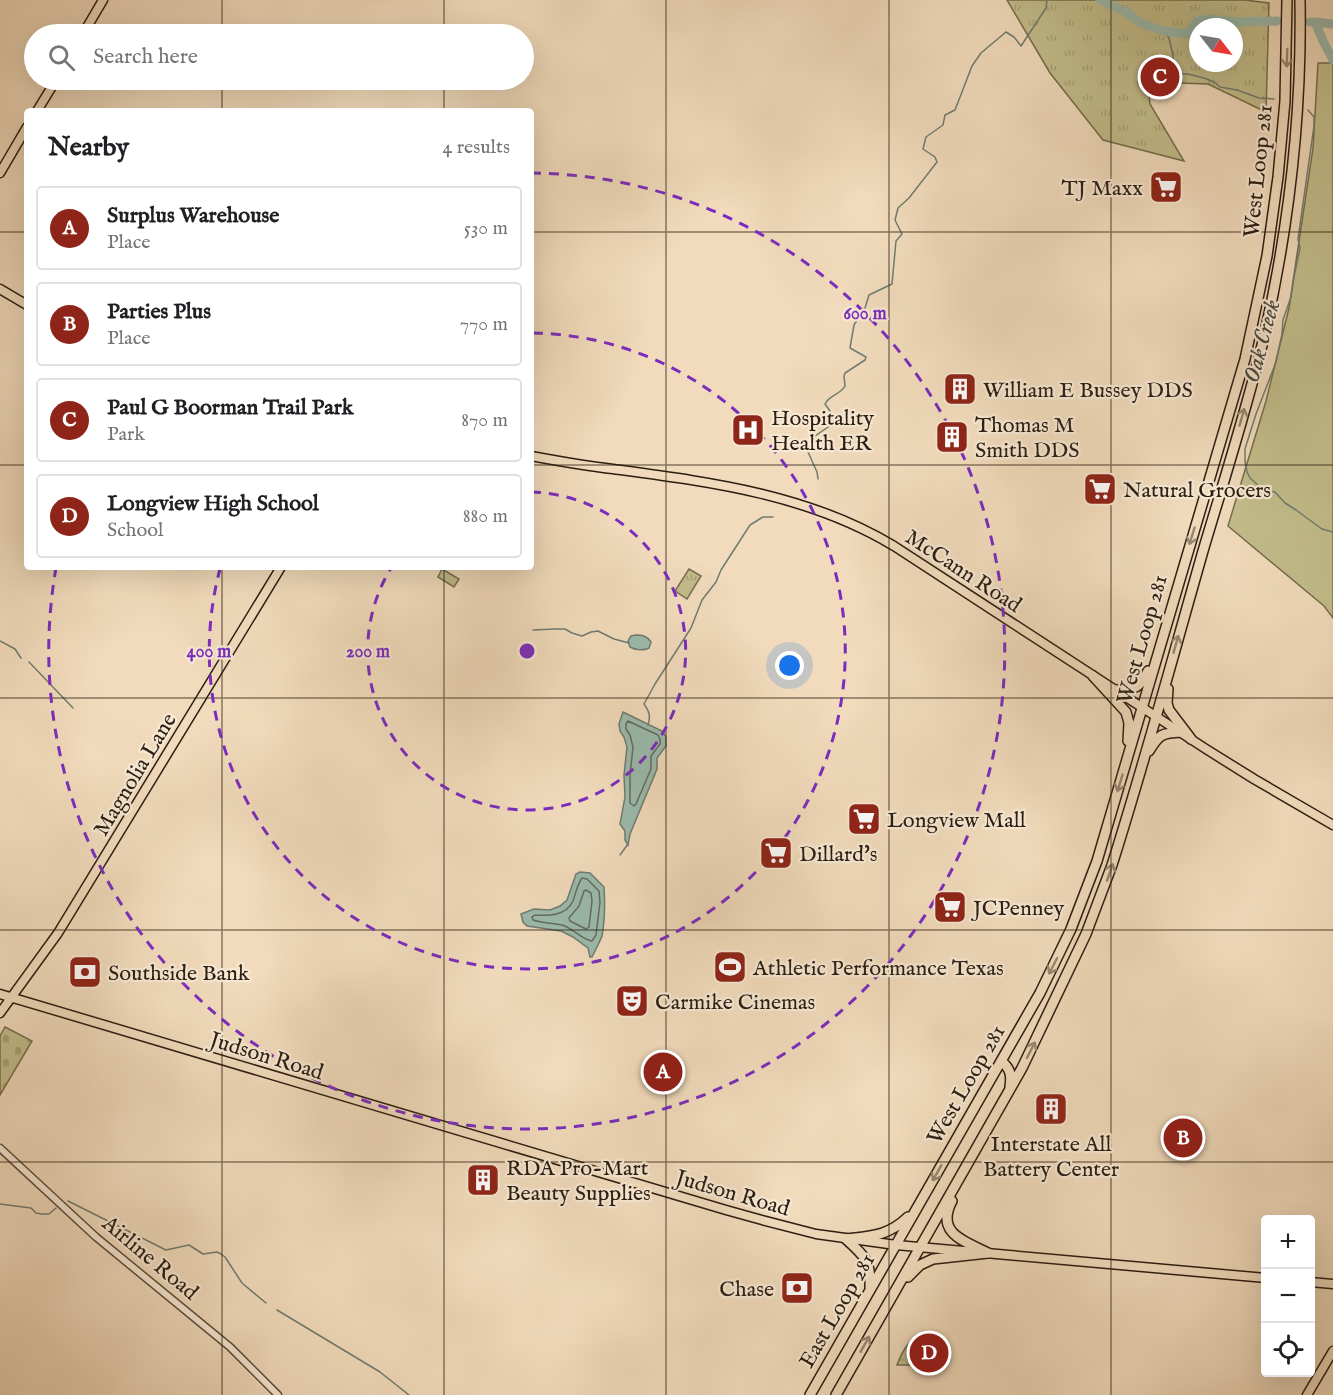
<!DOCTYPE html>
<html lang="en">
<head>
<meta charset="utf-8">
<style>
  body { margin:0; font-family:"IM FELL English",serif; background:#f2f2f2; color:#202124 }
  .controls { position:absolute; right:18px; bottom:18px; display:grid; overflow:hidden; border-radius:6px; box-shadow:0 6px 24px #0002 }
  .controls button { width:54px; height:54px; display:grid; place-items:center; padding:0; border:0; border-bottom:2px solid #e0e0e0; background:#fff; color:#202124; font:30px sans-serif }
  .compass { position:absolute; left:1189px; top:18px; width:54px; height:54px; border-radius:50%; background:#fff; box-shadow:0 6px 24px #0002; rotate:121deg }
  .you { position:absolute; left:790px; top:666px; width:21px; height:21px; margin:-15px; border:4px solid #fff; border-radius:50%; background:#1a73e8; box-shadow:0 0 0 9px #1a73e833 }
  .badge { display:grid; place-items:center; width:39px; height:39px; border-radius:50%; background:#8f2418; color:#fff; font-size:20px; font-weight:700 }
  .pin { position:absolute; translate:-50% -50%; border:3px solid #fff; box-shadow:0 2px 6px #0006 }
  .list { margin:0; padding:0; list-style:none }
  h2 { display:flex; justify-content:space-between; align-items:center; height:78px; margin:0; padding:0 24px; font-size:26px }
  h2 small { font-size:20px; font-weight:400; color:#757577 }
  .list li { display:grid; grid-template-columns:39px 1fr auto; gap:18px; align-items:center; box-sizing:border-box; height:84px; margin:0 12px 12px; padding:0 12px; border:2px solid #e0e0e0; border-radius:6px }
  .list b { display:block; font-size:22px; white-space:nowrap }
  .list p { margin:0; font-size:20px; white-space:nowrap; color:#757577 }
  .list em { font-size:20px; font-style:normal; color:#757577 }
  .icon { flex:none; width:33px; height:33px; fill:none; stroke:currentColor; stroke-width:2; stroke-linecap:round; stroke-linejoin:round }
  .map { position:relative; flex:none; width:1333px; height:1395px; overflow:hidden }
  .search { position:absolute; background:#fff; box-shadow:0 6px 24px #0002; left:24px; top:24px; width:510px; height:66px; display:flex; align-items:center; gap:15px; box-sizing:border-box; padding:0 21px; border-radius:33px; color:#757577; font-size:22px }
  .panel { position:absolute; background:#fff; box-shadow:0 6px 24px #0002; left:24px; top:108px; width:510px; height:462px; border-radius:6px }
  .map>svg:first-child { display:block }
  .green { fill:#c2bd8b; stroke:#776d4e; stroke-width:1.5 }
  .forest { fill:url(#forest-firs); stroke:#776d4e; stroke-width:1.5 }
  .cemetery { fill:url(#cemetery-stones); stroke:#776d4e; stroke-width:1.5 }
  .park { fill:url(#park-tufts); stroke:#776d4e; stroke-width:1.5; fill-rule:evenodd }
  .water { fill:#9bbbae; stroke:#6f7c70; stroke-width:1.5 }
  .lines { fill:none; stroke-linecap:round; stroke-linejoin:round }
  .shore { stroke:#646c60; stroke-width:1.5 }
  .stream { stroke:#6f7c70; stroke-width:1.5 }
  .river { stroke:#9bbbae; stroke-width:9 }
  .minor-casing { stroke:#5d4c3c; stroke-width:9 }
  .major-casing { stroke:#2c1d12; stroke-width:11 }
  .highway-casing { stroke:#2c1d12; stroke-width:12 }
  .minor { stroke:#f6e8d3; stroke-width:6 }
  .major { stroke:#f1dbbc; stroke-width:8 }
  .highway { stroke:#f1dbbc; stroke-width:9 }
  .oneway { stroke:#988670 }
  .grid { fill:none; stroke:#2c1d12; stroke-width:1.5; stroke-opacity:0.55 }
  .ring { fill:none; stroke:#7b2cbf; stroke-width:3; stroke-dasharray:10 8 }
  .labels { text-anchor:middle; stroke-width:4.5; stroke-linejoin:round; paint-order:stroke }
  .street-label { font-size:22px; fill:#2c1d12; stroke:#f6e8d3 }
  .poi-label { font-size:22px; fill:#2c1d12; stroke:#f6e8d3; text-anchor:start }
  .water-label { font-size:24px; font-style:italic; fill:#4d4c41; stroke:#f6e8d3 }
  .centre { fill:#7b2cbf; stroke:#f6e8d3; stroke-width:3 }
  .ring-label { font-size:18px; text-anchor:middle; font-weight:bold; fill:#7b2cbf; stroke:#f6e8d3; stroke-width:4.5; stroke-linejoin:round; paint-order:stroke }
</style>
</head>
<body>
<div class="map">
<svg width="1333" height="1395" viewBox="0 0 1333 1395">
  <defs>
    <pattern id="forest-firs" width="22" height="20" patternUnits="userSpaceOnUse" patternTransform="scale(1.5)"><rect width="22" height="20" fill="#c2bd8b"/><path d="M5 1l3.5 6h-7zM16 11l3.5 6h-7z" fill="#a7a277"/></pattern>
    <pattern id="cemetery-stones" width="16" height="16" patternUnits="userSpaceOnUse" patternTransform="scale(1.5)"><rect width="16" height="16" fill="#c2bd8b"/><path d="M2 7V4a2 2 0 0 1 4 0v3zM10 15v-3a2 2 0 0 1 4 0v3z" fill="#a7a277"/></pattern>
    <pattern id="park-tufts" width="24" height="20" patternUnits="userSpaceOnUse" patternTransform="scale(1.5)"><rect width="24" height="20" fill="#c2bd8b"/><path d="M3 7l-1-3M5 7V3M7 7l1-3M15 17l-1-3M17 17v-4M19 17l1-3" fill="none" stroke="#a7a277"/></pattern>
  </defs>
  <rect width="100%" height="100%" fill="#f1dbbc"/>
  <filter id="stains"><feTurbulence type="fractalNoise" baseFrequency=".00333" numOctaves="4"/><feColorMatrix values="0 0 0 0 .2 0 0 0 0 .09 0 0 0 0 .02 0 0 0 .5 -.17"/></filter>
  <radialGradient id="worn" r=".72"><stop offset=".6" stop-color="#630" stop-opacity="0"/><stop offset="1" stop-color="#630" stop-opacity=".3"/></radialGradient>
  <path class="green" d="M1318,63h15v555l-9,-12 -96,-80 38,-125 23,-93 24,-160z
    M442,569l17,10 -5,8 -16,-10z"/>
  <path class="forest" d="M924,1332l18,14 1,4 -7,8 -16,1 -8,6h-15c5,-14 13,-27 27,-33z"/>
  <path class="cemetery" d="M5,1027l27,14 -32,54v-59z"/>
  <path class="park" d="M1007,0h238l24,3 -3,109 -58,-28 -60,-2 2,22 34,57 -81,-21 -53,-67zM1198,27h36v36h-36z
    M689,569l12,7 -14,23 -12,-8z"/>
  <path class="water" d="M636,635c7,0 11,1 15,7l-2,6c-5,3 -14,2 -19,-1l-2,-6 3,-5z
    M623,712l39,19 4,6v9l-9,12v11l-27,65 -2,11 -3,-5v-9l-5,-7 5,-27 -1,-22 3,-28 -3,-10 -4,-6 -1,-7z
    M580,872l10,1 14,14c1,16 1,33 -2,49 -1,3 -8,17 -10,21h-2l-2,-9 -15,-11 -12,-6 -34,-5 -4,-4 -2,-8 13,-5 16,1 10,-4 7,-6 9,-26z"/>
  <g class="lines">
    <path class="shore" d="M628,721l30,14 2,4v5l-9,12v13l-15,35 -2,2 -4,-3v-28l3,-28 -3,-12 -4,-6v-5z
      M582,878l5,1 12,12 1,11 -4,33 -4,6c-10,-1 -19,-13 -30,-16 -9,-2 -20,-2 -29,-5l-1,-3 3,-2c14,1 31,1 38,-14 3,-8 4,-16 9,-23z
      M586,890l5,3 1,8 -3,26 -3,2 -16,-8 -1,-3 10,-12 5,-15z"/>
    <path class="stream" d="M1164,31l5,7 4,17v8l4,7 6,4h5l16,4 10,4 6,5 17,3 22,8 15,1
      M1308,110l6,7v9l-16,113 2,9 -6,29 -3,20 -8,23 -1,14 -6,28 -20,52 -11,35v13l2,10 3,6 9,8 9,5 7,1 10,11 11,7 26,19 11,3
      M818,479l-1,-7 -9,-20 7,-16 16,-11 -1,-14 -5,-7c4,-9 15,-9 20,-18l-1,-10 1,-3 20,-13 1,-3 -16,-9 4,-23 11,-17 4,-13 23,-11 4,-43 6,-7 -7,-14 3,-12 11,-10 28,-36 -2,-5 -12,-8 3,-12 17,-12 2,-10 10,-5 17,-44 9,-13 25,-21 8,5 7,9 25,-38 1,-8
      M533,630l22,-1h10l7,4 10,3 9,-4 7,-1 16,8 15,4
      M0,641l15,8 6,9
      M29,662l44,46
      M648,725c3,-9 1,-14 -4,-21l11,-20 36,-56 11,-28 14,-18 5,-12 29,-45 13,-8h10
      M620,855l8,-11
      M68,1201l98,49 23,-5 14,9 14,-2 4,2 4,3 17,26 24,20
      M0,1204l31,4 5,5 6,1h7l7,-6
      M277,1310l103,62 29,23"/>
    <path class="river" d="M1100,0l26,12 15,11 23,8 23,3 11,-13 12,-2 23,3 44,-1
      M1310,22h5l8,19 10,19
      M1315,22l18,2"/>
    <defs>
      <path id="minor" d="M0,1148l96,89 134,110 48,48"/>
      <path id="major" d="M83,34l20,-34
        M37,111l19,-31
        M0,173l27,-46
        M0,289l27,16
        M531,456c27,5 54,10 82,13 97,13 195,25 281,77l312,203 48,30 79,46
        M0,994l726,216 36,10 54,14 80,11 370,33
        M0,1013l58,-80 223,-366
        M1310,1282l23,2
        M1307,1395l26,-44"/>
      <path id="highway" d="M1093,676l33,36 3,11 -1,18
        M1168,689l-1,14 2,7 22,29
        M1116,690c20,-1 23,-1 32,-19
        M1149,751c10,-17 13,-18 32,-19
        M1001,1061c9,7 11,14 9,25
        M952,1201c-17,32 12,40 36,52
        M846,1239c26,-3 42,-3 62,-22
        M846,1239c19,17 25,22 24,49
        M908,1277l12,-12 13,-6 55,-6
        M810,1395l230,-402 31,-64 26,-68 148,-502 22,-103 11,-79 7,-76 2,-101
        M836,1395l186,-327 64,-134 26,-69c33,-104 61,-209 91,-314 21,-71 44,-142 61,-214 25,-110 38,-224 36,-337"/>
    </defs>
    <use href="#minor" class="minor-casing"/>
    <use href="#major" class="major-casing"/>
    <use href="#highway" class="highway-casing"/>
    <use href="#minor" class="minor"/>
    <use href="#major" class="major"/>
    <use href="#highway" class="highway"/>
  </g>
  <defs><path id="oneway-shaft" d="M-6 0H5M1.5-3L5.5 0L1.5 3" fill="none" stroke-width="1.6" stroke-linecap="round" stroke-linejoin="round" transform="scale(1.5)"/></defs>
  <g class="oneway">
    <use href="#oneway-shaft" transform="translate(1287 58) rotate(92)"/>
    <use href="#oneway-shaft" transform="translate(1242 417) rotate(-74)"/>
    <use href="#oneway-shaft" transform="translate(1192 536) rotate(107)"/>
    <use href="#oneway-shaft" transform="translate(1176 644) rotate(-74)"/>
    <use href="#oneway-shaft" transform="translate(1120 783) rotate(107)"/>
    <use href="#oneway-shaft" transform="translate(1110 872) rotate(-71)"/>
    <use href="#oneway-shaft" transform="translate(1053 966) rotate(117)"/>
    <use href="#oneway-shaft" transform="translate(1031 1050) rotate(-63)"/>
    <use href="#oneway-shaft" transform="translate(937 1173) rotate(120)"/>
    <use href="#oneway-shaft" transform="translate(865 1344) rotate(-60)"/>
  </g>
  <path class="grid" d="M222,0v34M444,0v34M666,0v1395M889,0v1395M1111,0v1395M222,80v31M444,80v31M0,232h27M531,232h802M0,465h27M531,465h802M222,567v828M444,567v828M0,698h1333M0,930h1333M0,1162h1333"/>
  <g class="ring">
    <path d="M531 492A159 159 0 1 1 391 568"/>
    <path d="M533 333A318 318 0 1 1 220 569"/>
    <path d="M531 173A478 478 0 1 1 56 568"/>
  </g>
  <defs>
    <symbol id="supermarket-square" viewBox="-11 -11 22 22"><rect x="-9" y="-9" width="18" height="18" rx="4" fill="#8f2418" stroke="#f6e8d3"/><path d="M-6-5.5h2.5l.6 2H6L4.5 2H-2.5L-4.4-4H-6ZM-1.5 3.2a1.3 1.3 0 1 0 .1 0ZM3 3.2a1.3 1.3 0 1 0 .1 0Z" fill="#fff"/></symbol>
    <symbol id="building-square" viewBox="-11 -11 22 22"><rect x="-9" y="-9" width="18" height="18" rx="4" fill="#8f2418" stroke="#f6e8d3"/><path d="M-4-6H4V6H1V3H-1V6H-4ZM-2.5-4.3h1.7v1.8h-1.7ZM.8-4.3h1.7v1.8H.8ZM-2.5-1h1.7V.8h-1.7ZM.8-1h1.7V.8H.8Z" fill="#fff"/></symbol>
    <symbol id="hospital-square" viewBox="-11 -11 22 22"><rect x="-9" y="-9" width="18" height="18" rx="4" fill="#8f2418" stroke="#f6e8d3"/><path d="M-5-5h3v3.5h4V-5h3V5h-3V1.5h-4V5h-3Z" fill="#fff"/></symbol>
    <symbol id="stadium-square" viewBox="-11 -11 22 22"><rect x="-9" y="-9" width="18" height="18" rx="4" fill="#8f2418" stroke="#f6e8d3"/><path d="M0-5a6.5 5 0 1 0 0 10a6.5 5 0 1 0 0-10ZM-3.5-1.8h7v3.6h-7Z" fill="#fff"/></symbol>
    <symbol id="bank-square" viewBox="-11 -11 22 22"><rect x="-9" y="-9" width="18" height="18" rx="4" fill="#8f2418" stroke="#f6e8d3"/><path d="M-6-4H6V4H-6ZM0-2.3a2.3 2.3 0 1 0 0 4.6a2.3 2.3 0 1 0 0-4.6Z" fill="#fff"/></symbol>
    <symbol id="theatre-square" viewBox="-11 -11 22 22"><rect x="-9" y="-9" width="18" height="18" rx="4" fill="#8f2418" stroke="#f6e8d3"/><path d="M-5-5.5Q0-4 5-5.5V0Q5 5 0 6Q-5 5-5 0ZM-3.3-2.5H-1v1.5H-3.3ZM1-2.5H3.3v1.5H1ZM-2.8 1Q0 5.5 2.8 1Z" fill="#fff"/></symbol>
  </defs>
  <g fill-rule="evenodd">
    <use href="#supermarket-square" x="1147" y="168" width="38" height="38"/>
    <use href="#building-square" x="941" y="370" width="38" height="38"/>
    <use href="#hospital-square" x="729" y="411" width="38" height="38"/>
    <use href="#building-square" x="933" y="418" width="38" height="38"/>
    <use href="#supermarket-square" x="1081" y="470" width="38" height="38"/>
    <use href="#supermarket-square" x="845" y="800" width="38" height="38"/>
    <use href="#supermarket-square" x="757" y="834" width="38" height="38"/>
    <use href="#supermarket-square" x="931" y="888" width="38" height="38"/>
    <use href="#stadium-square" x="711" y="948" width="38" height="38"/>
    <use href="#bank-square" x="66" y="953" width="38" height="38"/>
    <use href="#theatre-square" x="613" y="982" width="38" height="38"/>
    <use href="#building-square" x="1032" y="1090" width="38" height="38"/>
    <use href="#building-square" x="464" y="1161" width="38" height="38"/>
    <use href="#bank-square" x="778" y="1269" width="38" height="38"/>
  </g>
  <g class="labels">
    <g class="street-label">
      <text transform="translate(1257 171) rotate(-84)" y="8">West Loop 281</text>
      <text transform="translate(964 570) rotate(33)" y="8">McCann Road</text>
      <text transform="translate(1141 639) rotate(-74)" y="8">West Loop 281</text>
      <text transform="translate(134 774) rotate(-59)" y="8">Magnolia Lane</text>
      <text transform="translate(267 1055) rotate(17)" y="8">Judson Road</text>
      <text transform="translate(965 1084) rotate(-60)" y="8">West Loop 281</text>
      <text transform="translate(733 1192) rotate(16)" y="8">Judson Road</text>
      <text transform="translate(151 1257) rotate(40)" y="8">Airline Road</text>
      <text transform="translate(836 1310) rotate(-60)" y="8">East Loop 281</text>
    </g>
    <g class="poi-label">
      <text x="1143" y="195" text-anchor="end">TJ Maxx</text>
      <text x="983" y="397">William E Bussey DDS</text>
      <text x="771" y="425">Hospitality<tspan x="771" dy="25">Health ER</tspan></text>
      <text x="975" y="432">Thomas M<tspan x="975" dy="25">Smith DDS</tspan></text>
      <text x="1123" y="497">Natural Grocers</text>
      <text x="887" y="827">Longview Mall</text>
      <text x="799" y="861">Dillard's</text>
      <text x="973" y="915">JCPenney</text>
      <text x="753" y="975">Athletic Performance Texas</text>
      <text x="108" y="980">Southside Bank</text>
      <text x="655" y="1009">Carmike Cinemas</text>
      <text x="1051" y="1151" text-anchor="middle">Interstate All<tspan x="1051" dy="25">Battery Center</tspan></text>
      <text x="506" y="1175">RDA Pro-Mart<tspan x="506" dy="25">Beauty Supplies</tspan></text>
      <text x="774" y="1296" text-anchor="end">Chase</text>
    </g>
    <g class="water-label">
      <text transform="translate(1261 341) rotate(-75)" y="8">Oak Creek</text>
    </g>
  </g>
  <circle cx="527" cy="651" r="9" class="centre"/>
  <g class="ring-label">
    <text x="865" y="319">600 m</text>
    <text x="209" y="657">400 m</text>
    <text x="368" y="657">200 m</text>
  </g>
  <rect width="100%" height="100%" filter="url(#stains)"/>
  <rect width="100%" height="100%" fill="url(#worn)"/>
</svg>
<div class="controls">
<button>+</button>
<button>−</button>
<button><svg class="icon" aria-label="locate" viewBox="0 0 24 24"><circle cx="12" cy="12" r="6"/><path d="M12 2v4M12 18v4M2 12h4M18 12h4"/></svg></button>
</div>
<svg class="compass" viewBox="-18 -18 36 36"><path d="M0-13l5 13h-10z" fill="#e53935"/><path d="M0 13l5-13h-10z" fill="#757577"/></svg>
<div class="you"></div>
<div class="pin badge" style="left:663px;top:1072px">A</div>
<div class="pin badge" style="left:1183px;top:1138px">B</div>
<div class="pin badge" style="left:1160px;top:77px">C</div>
<div class="pin badge" style="left:929px;top:1353px">D</div>
<div class="search"><svg class="icon" aria-label="search" viewBox="0 0 24 24"><circle cx="10" cy="10" r="6"/><path d="M15 15l6 6"/></svg>Search here</div>
<section class="panel">
<h2>Nearby<small>4 results</small></h2>
<ul class="list">
<li><span class="badge">A</span><div><b>Surplus Warehouse</b><p>Place</p></div><em>530 m</em></li>
<li><span class="badge">B</span><div><b>Parties Plus</b><p>Place</p></div><em>770 m</em></li>
<li><span class="badge">C</span><div><b>Paul G Boorman Trail Park</b><p>Park</p></div><em>870 m</em></li>
<li><span class="badge">D</span><div><b>Longview High School</b><p>School</p></div><em>880 m</em></li>
</ul>
</section>
</div>
</body>
</html>
